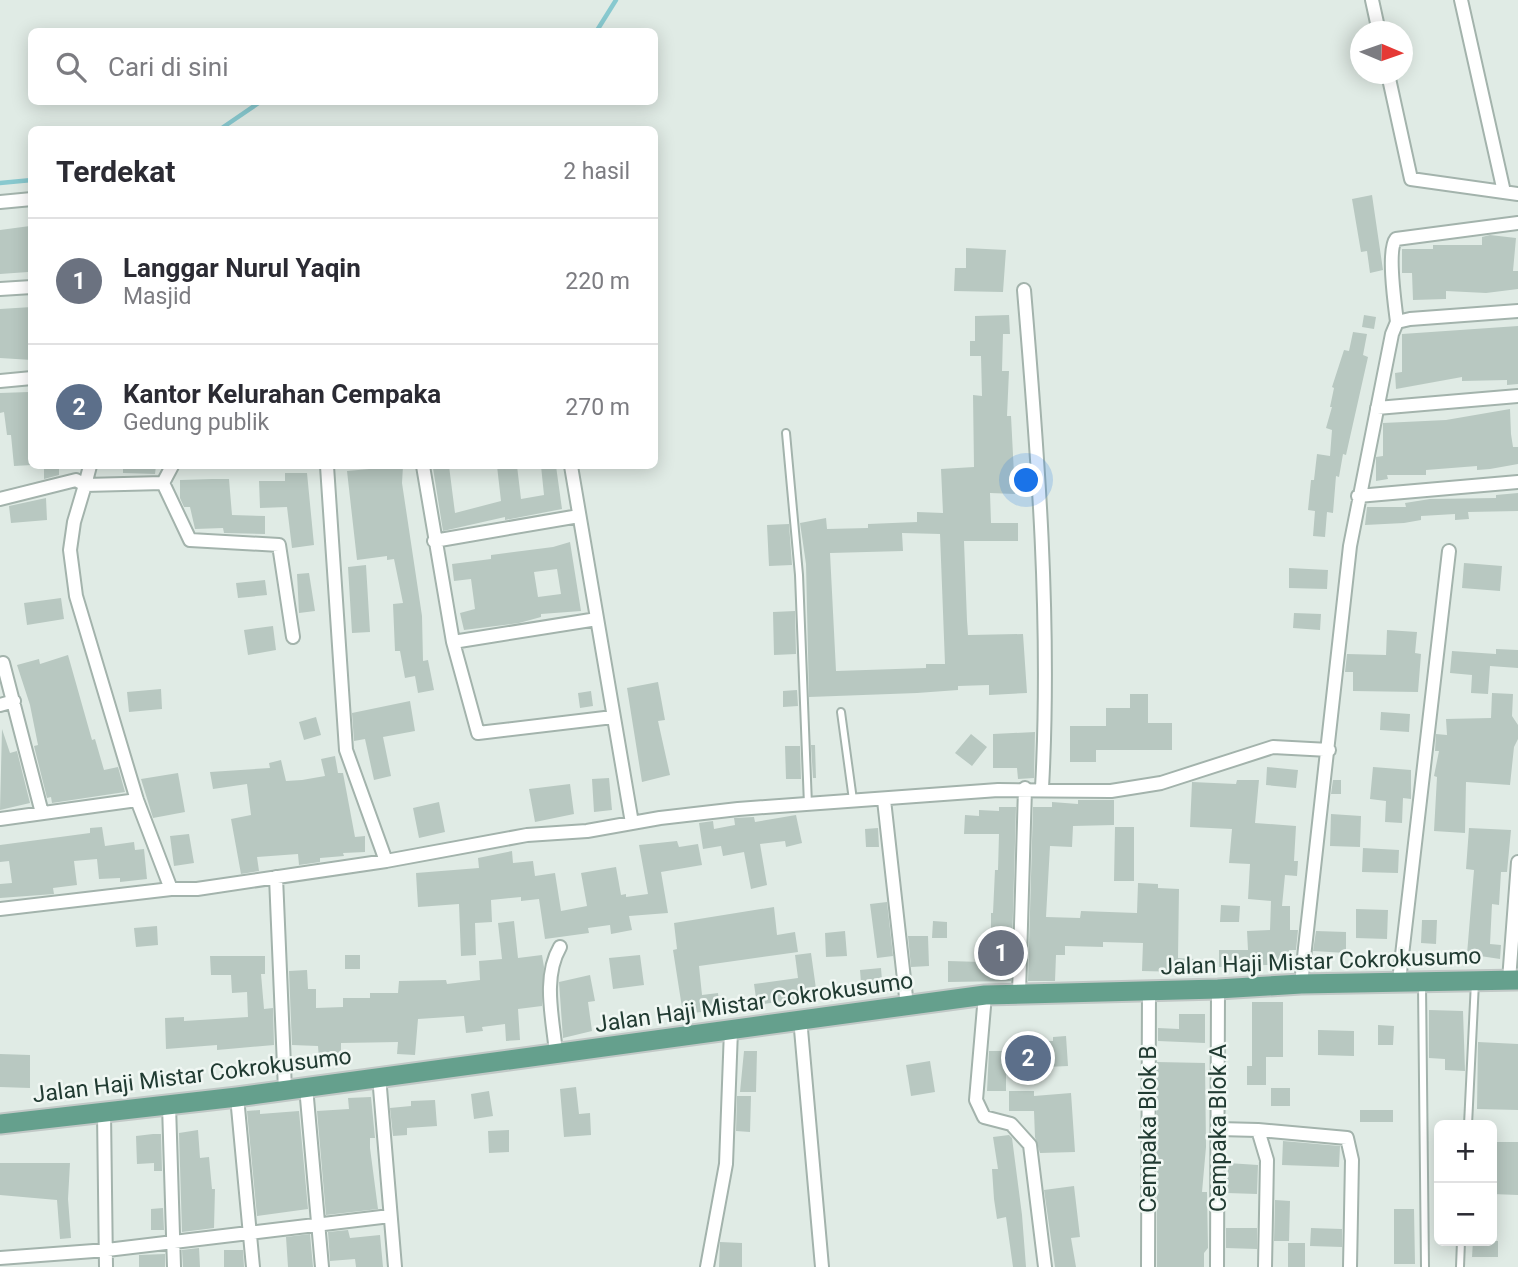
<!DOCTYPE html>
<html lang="id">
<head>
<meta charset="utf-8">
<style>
  body { margin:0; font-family:Roboto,sans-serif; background:#f7f7f7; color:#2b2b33 }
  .controls { position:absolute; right:21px; bottom:21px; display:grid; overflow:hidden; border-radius:10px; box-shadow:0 4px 18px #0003 }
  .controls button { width:63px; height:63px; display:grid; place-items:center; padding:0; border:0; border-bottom:2px solid #e1e1e2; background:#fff; color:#2b2b33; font:35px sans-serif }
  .compass { position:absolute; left:1350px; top:21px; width:63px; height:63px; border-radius:50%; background:#fff; box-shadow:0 4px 18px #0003; rotate:92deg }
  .you { position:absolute; left:1027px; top:481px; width:24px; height:24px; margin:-18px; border:5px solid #fff; border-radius:50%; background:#1a73e8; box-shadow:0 0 0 10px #1a73e833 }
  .badge { display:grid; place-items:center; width:46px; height:46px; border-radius:50%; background:#ea580c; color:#fff; font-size:23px; font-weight:700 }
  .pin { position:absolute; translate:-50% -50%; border:4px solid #fff; box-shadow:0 2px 7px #0006 }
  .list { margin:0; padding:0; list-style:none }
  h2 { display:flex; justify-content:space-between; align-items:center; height:91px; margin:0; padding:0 28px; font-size:30px }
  h2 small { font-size:23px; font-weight:400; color:#7c7c81 }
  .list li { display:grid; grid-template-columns:46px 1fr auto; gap:21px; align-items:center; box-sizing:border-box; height:126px; padding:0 28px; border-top:2px solid #e1e1e2 }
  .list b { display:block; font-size:26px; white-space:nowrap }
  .list p { margin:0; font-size:23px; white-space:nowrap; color:#7c7c81 }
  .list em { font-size:23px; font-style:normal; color:#7c7c81 }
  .icon { flex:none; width:38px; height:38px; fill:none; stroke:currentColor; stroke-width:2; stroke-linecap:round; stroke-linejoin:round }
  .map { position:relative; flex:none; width:1518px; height:1267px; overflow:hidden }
  .search { position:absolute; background:#fff; box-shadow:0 4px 18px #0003; left:28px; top:28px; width:630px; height:77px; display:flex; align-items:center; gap:18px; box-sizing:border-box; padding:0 24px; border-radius:10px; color:#7c7c81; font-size:26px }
  .panel { position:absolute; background:#fff; box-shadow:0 4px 18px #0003; left:28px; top:126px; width:630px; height:343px; border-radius:10px }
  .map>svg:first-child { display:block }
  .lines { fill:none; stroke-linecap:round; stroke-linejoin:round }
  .stream { stroke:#88c9cf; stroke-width:4.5 }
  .building { fill:#b8c8c1; fill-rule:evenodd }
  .lane-casing { stroke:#a3b3ac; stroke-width:10 }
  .street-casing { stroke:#a3b3ac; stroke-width:16 }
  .primary-casing { stroke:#c1c8c6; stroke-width:23 }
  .lane { stroke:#fff; stroke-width:6 }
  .street { stroke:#fff; stroke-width:12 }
  .primary { stroke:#65a08d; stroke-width:19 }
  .labels { text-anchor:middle; stroke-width:5; stroke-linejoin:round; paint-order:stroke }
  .street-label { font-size:23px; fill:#213b32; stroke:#f0f7f3 }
</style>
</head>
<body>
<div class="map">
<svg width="1518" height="1267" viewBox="0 0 1518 1267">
  <rect width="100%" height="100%" fill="#e0ebe5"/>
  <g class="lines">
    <path class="stream" d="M596,32l20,-32
      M219,130l41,-28
      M0,183l32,-3"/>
  </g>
  <path class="building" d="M1372,195l11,75 -13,3 -3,-22 -6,1 -9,-53z
    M30,226l-2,46 -28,2v-44z
    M1490,235l26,3 -3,33h5v18l-32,4 -40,-2v8l-33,1 -1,-27h-10v-24h31v-4h49v-8z
    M966,248l40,2 -3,42 -49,-1 1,-23h11z
    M32,307v53l-32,-2v-49z
    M1009,315l1,19h-7l-1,37h7l-2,45h4l4,78 -25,-1 1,30h27v18h-54l3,80 1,14 55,-1 4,59 -38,2v-10l-31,1v4l-41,3 -108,4 -3,-133 -6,-41 26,-5 1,11 41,-1v-4l49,-2v-10l26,1 -2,-44 33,-2 -1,-72 9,1 -1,-40h-11v-15h5v-25zM902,533l38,1 5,130h-19v4l-90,3 -6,-118 73,-2z
    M1364,315l12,2 -2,12 -12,-2z
    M1518,326v58l-11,1v-5l-45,1v-4l-66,12 -1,-16 7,-1v-38z
    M1353,332l14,2 -4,21 5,2 -22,98 -3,-1 -4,23 -3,-1 -3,37 -6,-1 -2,25 -12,-1 2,-25 -7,-1 3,-30h3l3,-26 13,2 2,-26 -6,-2 6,-21h-2l4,-19 -2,-1 12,-37 5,1z
    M29,392l3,73 -18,1 -3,-31h-4l-3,-23 -4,1v-20z
    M1510,409l1,25 2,13h5v17l-28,5 -13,1v-4l-51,4v5h-39l1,4 -12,2v-24l7,-1v-33l63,-3z
    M44,466h15v9l-15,4z
    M123,466h33l-1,8 -32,-1z
    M403,466l-1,17 20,133 1,45 5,-1 6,30 -16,3 -3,-17 -10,2 -5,-27h-5l-2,-47 10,-1 -9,-44 -7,1v-4l-30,4 -10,-89z
    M449,466l6,47 46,-12 -4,-35h20l4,33 23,-4 -3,-29h15l6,43 -57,11v-3l-62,14 -10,-63z
    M285,473h22l7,72 -22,3 -5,-41 -27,1 -1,-27h26z
    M212,479h17l3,36 33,1v18l-41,-1 -1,-5 -28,1 -5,-22h-6l-4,-9v-18z
    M1518,493v18l-50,1 1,7 -14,1v-6l-34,2v4l-17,3 -39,2 2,-18h39l-1,-4 25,-4 66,-1v-3z
    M46,498l1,22 -36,3 -2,-17z
    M789,524l3,41 -23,1 -2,-41z
    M570,542l11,69 -40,3v3l-22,6 -55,7 -4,-17 15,-4 -4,-30 -17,2 -2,-17 39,-5v-4l62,-8zM557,569l4,25 -23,3 -4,-25z
    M1464,563l38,3 -2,25 -38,-3z
    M366,565l4,67 -18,1 -4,-66z
    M1289,568l39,2 -1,19 -38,-1z
    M309,573l6,38 -16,2 -2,-39z
    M265,580l2,15 -29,3 -2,-15z
    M61,598l3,21 -37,6 -3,-22z
    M795,611l1,43 -22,1 -1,-43z
    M1294,613l27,1 -1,16 -27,-2z
    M273,626l3,24 -28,5 -4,-25z
    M1387,630l30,2 -2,21 6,1 -3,38 -65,-1v-19h-8l2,-18 39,1z
    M1496,649l22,1v18l-28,-2 -2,28 -17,-1 1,-18 -22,-2 2,-22 44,3z
    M68,655l24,85 3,-1 9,31 14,-3 7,25 -73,11 -1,-6 -4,1 -13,-52 4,-1 -8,-40 -13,-40 22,-6 1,5z
    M658,682l7,38 -7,1 12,54 -28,7 -15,-94z
    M161,689l1,20 -33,3 -2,-20z
    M797,690l1,16 -15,1v-16z
    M591,691l2,15 -13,2 -2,-15z
    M1492,693l21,1 -1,22 6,9v14l-4,8 -4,38 -44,-3 -1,51 -31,-2 3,-54 -3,-1 5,-25h-4l1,-17 11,1 -1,-16 45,-1z
    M1130,694h18v29h24v27h-76v12h-26v-36h36v-18h24z
    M410,701l5,30 -32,6 8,39 -17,4 -9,-41 -11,2 -2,-28z
    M1381,712l29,2 -1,18 -29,-2z
    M316,717l5,18 -17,5 -5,-18z
    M2,729l8,24 7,-2 13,52 -30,7z
    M1035,732l-1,46 -16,1 -1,-11h-24v-34z
    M971,734l16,13 -15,19 -17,-13z
    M811,745h4l1,33h-3z
    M785,746h15l1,33h-15z
    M335,756l3,17h5l12,64 10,-1v16l-22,1 1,3 -24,2v4l-21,3 -1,-11 -41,3 2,14 -18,3 -10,-55 20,-4 -4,-31 -34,5 -3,-17 60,-4 -1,-5 12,-3 5,21 16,-1 23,-4 -4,-17z
    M1267,767l31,3 -2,18 -30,-3z
    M1373,767l38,3v29l-8,-1 -1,25 -17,-1 1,-21 -16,-2z
    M178,773l7,39 -32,6 -12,-39z
    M609,778l3,32 -18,2 -2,-33z
    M1237,780h22l-4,43 41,3 -2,35h4l-1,15 -12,-1 -3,31h8v24h8l-2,20h-7v14l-70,3v-17h29l-1,-19 23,-1 1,-29 -23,-2 2,-35 -21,-1 3,-34 -42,-2 2,-45 44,2z
    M1333,780h8v14h-10z
    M570,784l4,30 -39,8 -6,-33z
    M1078,800h36v25l-41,1 -1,21 -22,-1 -4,71 34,1 1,-7 56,2 1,-30 20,1v4l21,1 -1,69 16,1v16h-11v-3l-41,-1 1,-28 -40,-1v5l-38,-1v9h-9l-1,26h-27l5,-174h19v-5l26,2z
    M439,802l6,30 -26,6 -6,-30z
    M999,807h17l-5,174 -63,1v-21l34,1 9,-15v-34h2l2,-43h3l1,-36h-35l1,-19 14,1v-6l20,1z
    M1331,814l30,2 -1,31 -30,-1z
    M796,815l6,28 -16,4 -1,-6 -25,3 7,41 -16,4 -7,-37 -21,4 -2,-10 -18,3 -4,-26 14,-2 1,8 21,-4 -1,-7 20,-1 1,5z
    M102,827l3,19 29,-4 1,8 9,-1 3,30 -27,3v-4l-21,1 -2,-20 -23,2 3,24 -24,3 1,6 -54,4v-14l12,-1 -3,-22 -9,1v-17l90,-12v-5z
    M1115,827h19v54h-20z
    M878,828l1,19h-13l-1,-18z
    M1469,828l42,2 -4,42h-6l-2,33 -7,-1 -2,40 11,1 -1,14 -33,-5 7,-84 -8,-1z
    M189,834l5,29 -20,3 -4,-30z
    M677,841l2,6 19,-3 4,21 -41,7 7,41 -39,3 3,14 -21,4 -1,-9 -22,3 1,5 -44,6 -6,-40 -18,2v-4l-30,3 1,22 -17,1 1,32 -15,1 -2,-52 -41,3 -2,-34 63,-5 -1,-10 34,-7 1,12 20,-2 2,15 20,-3 6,38 26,-5 -6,-33 35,-6 5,28 5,-1v3l22,-3 -9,-49z
    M1363,848l36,2 -1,23 -36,-1z
    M887,902l6,54 -16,2 -7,-54z
    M1221,905l19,1 -1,16h-19z
    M774,907l3,28 18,-3 3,20 -99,14 3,29 16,-2 2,17 -37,4 -10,-64 4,-1 -3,-26z
    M1356,909l32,1 -1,29 -31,-1z
    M1422,920h15l-1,24 -15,-1z
    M514,921l4,37 24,-3 2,12 -2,39 -24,3 2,31 -14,1 -1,-17 -23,3 1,4 -17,2 -2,-17 -46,3 -3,36 -18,-1 1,-12 -57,1v15l-22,1 -1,-13 -26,-1 -3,-74 18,-1 1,19h8v19l27,-1v-9h27v-5h28l1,-12 47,-1 1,4 33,-4 -1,-19 23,-2 -4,-36z
    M933,921l14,1v16h-15z
    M157,926l1,19 -22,2 -2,-19z
    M845,931l2,25 -21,1 -1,-24z
    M1316,931l30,1v21l-33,-2z
    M908,936h20l1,30 -18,1z
    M811,953l6,43 -60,9 -3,-21 44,-6 -3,-23z
    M345,955h15v14h-15z
    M640,955l4,30 -31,4 -4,-31z
    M210,956h55v18h-4l3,35 9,-1 1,37 -57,5v-5l-51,4 -1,-31 19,-1v4l64,-4 -1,-25 -15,1 -1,-18h-20z
    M881,968l2,25 -21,2 -2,-25z
    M590,975l5,26 -7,1 4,29 -29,7 -4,-56z
    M1252,1002h31v55h-17v28h-19v-19h5z
    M1429,1010l34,1 2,60 -20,-1v-11l-16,-1z
    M1179,1014h26v29l-47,-2v-13l21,1z
    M1378,1025l16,1 -1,19h-15z
    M1318,1030l36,1v25l-36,-1z
    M1066,1036l2,30 -62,3v22h-19l2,-40h32v-10h32v-4z
    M1478,1042l40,2v66l-41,-1z
    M744,1051h13l-1,41h-16z
    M0,1054l30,1v33l-30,-1z
    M930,1061l5,31 -24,4 -5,-31z
    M1157,1062l48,1 1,84 -4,45h5l1,56 -4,5v14h-47z
    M576,1087l3,27 11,-1 1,22 -27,2 -4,-48z
    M1271,1088h19v18h-19z
    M489,1091l4,25 -19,3 -3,-25z
    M1009,1091h25v5l37,-3 4,59 -35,1 -5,-16 -1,-26h-25z
    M737,1096h14l-1,36 -14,-1z
    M371,1097l4,41h-5v10l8,61 -52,6 -9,-104 32,-2 -1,-11z
    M435,1100l2,26 -30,2v7l-14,1 -3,-28 21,-2v-5z
    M260,1110v4l39,-3 9,98 -51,7 -10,-105z
    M1360,1110h33v12h-33z
    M198,1130l2,28 9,-1 3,32h3l-1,39 -32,4 -3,-99z
    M509,1130v22l-20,1 -1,-22z
    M153,1134h8l1,37h-8v-8l-17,1 -1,-28z
    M1009,1135l3,3 10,77 4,52h-13l-7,-50 -9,2 -3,-20 -2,-30h6l-5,-32z
    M1283,1141l57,5 -1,21 -57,-2z
    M1492,1142h26v53l-26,-1z
    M0,1163h70l-2,36 3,39 -11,1 -3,-39 -57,-5z
    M1228,1163l30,2 -1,29 -30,-1z
    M1074,1186l6,51 -9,1 5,29h-21l-11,-77z
    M1275,1200l15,1 -1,40h-15z
    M163,1208l1,22h-13v-21z
    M1394,1209h20l1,55h-21z
    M1226,1228h31v21l-31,-1z
    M1311,1228l31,1v18l-32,-1z
    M348,1230l2,8 30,-3 3,32h-27l-1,-8 -25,2 -2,-29z
    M310,1234l3,33h-25l-2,-30z
    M1473,1241h25v16h-26z
    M720,1242l22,1v24h-23z
    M1288,1243h17v24h-17z
    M199,1248l1,19h-17l-1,-17z
    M224,1250h19l1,17h-20z
    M165,1254v13h-26v-12z"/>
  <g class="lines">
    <defs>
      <path id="lane" d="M786,433l13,142 9,230
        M841,712l12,88
        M1422,986l3,281
        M1468,1125l7,-143
        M1460,1267l1,-26"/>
      <path id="street" d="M1372,0l7,32
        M1461,0l43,192
        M1388,74l23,105 107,15
        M0,202l32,-3
        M0,289l32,-2
        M1024,290c14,166 27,332 18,498
        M1397,322c-2,-16 -10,-72 -1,-83l122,-16
        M0,381l32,-3
        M1377,408l141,-12
        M90,466l-5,19 78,-2 27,57 89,5 14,92
        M327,466l19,284 40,111
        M423,466l30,176 25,91 135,-16
        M571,466l61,357
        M163,483l9,-17
        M1358,496l160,-14
        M0,499l76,-19 9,5 -11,37 -4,28 6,46 61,204 34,89h26l189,-28 141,-26 60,-4 73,-13 78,-9 260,-19 113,1 50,-8 112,-36 56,3
        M434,541l145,-25
        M453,642l144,-23
        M3,663l39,150
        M0,705l14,-4
        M884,800l23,206
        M0,819l137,-19
        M276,877l9,213
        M0,909l171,-20
        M1509,980l9,-118
        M1399,981l50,-430
        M1301,984l49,-438 42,-212 5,-12 13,-3 108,-8
        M1019,993l6,-205
        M985,995l-9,105 8,17 27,7 19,21 15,122
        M800,1018l22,249
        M556,1053c-3,-34 -14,-75 4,-106
        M379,1076l16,191
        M306,1087l16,180
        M237,1097l16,170
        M169,1105l5,162
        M104,1113l2,154
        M1218,1129l40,1 9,30 -2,107
        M1258,1130l89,8 5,22 -2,107
        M0,1258l107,-8 283,-34
        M707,1267l19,-103 5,-134
        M1148,1267l1,-276
        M1217,1267l1,-278"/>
      <path id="primary" d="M0,1124l237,-27 748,-102 233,-6 83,-5 217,-4"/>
    </defs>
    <use href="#lane" class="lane-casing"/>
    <use href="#street" class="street-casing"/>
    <use href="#primary" class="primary-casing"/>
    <use href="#lane" class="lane"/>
    <use href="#street" class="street"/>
    <use href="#primary" class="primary"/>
  </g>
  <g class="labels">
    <g class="street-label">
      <text transform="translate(1321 961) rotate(-2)" y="8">Jalan Haji Mistar Cokrokusumo</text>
      <text transform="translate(754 1002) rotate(-8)" y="8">Jalan Haji Mistar Cokrokusumo</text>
      <text transform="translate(192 1075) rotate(-7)" y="8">Jalan Haji Mistar Cokrokusumo</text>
      <text transform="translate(1218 1128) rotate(-90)" y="8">Cempaka Blok A</text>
      <text transform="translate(1148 1129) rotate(-90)" y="8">Cempaka Blok B</text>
    </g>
  </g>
</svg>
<div class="controls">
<button>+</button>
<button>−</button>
</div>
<svg class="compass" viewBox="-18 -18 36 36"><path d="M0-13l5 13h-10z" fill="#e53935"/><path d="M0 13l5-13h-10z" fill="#7c7c81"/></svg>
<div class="you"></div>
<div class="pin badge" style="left:1001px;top:953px;background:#6b7280">1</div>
<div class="pin badge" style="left:1028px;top:1058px;background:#5c6f8a">2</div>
<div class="search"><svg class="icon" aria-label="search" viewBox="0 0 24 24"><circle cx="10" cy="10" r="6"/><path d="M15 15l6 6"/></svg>Cari di sini</div>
<section class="panel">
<h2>Terdekat<small>2 hasil</small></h2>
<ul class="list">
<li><span class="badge" style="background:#6b7280">1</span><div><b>Langgar Nurul Yaqin</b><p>Masjid</p></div><em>220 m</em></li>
<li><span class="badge" style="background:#5c6f8a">2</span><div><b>Kantor Kelurahan Cempaka</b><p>Gedung publik</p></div><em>270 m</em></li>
</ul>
</section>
</div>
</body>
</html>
